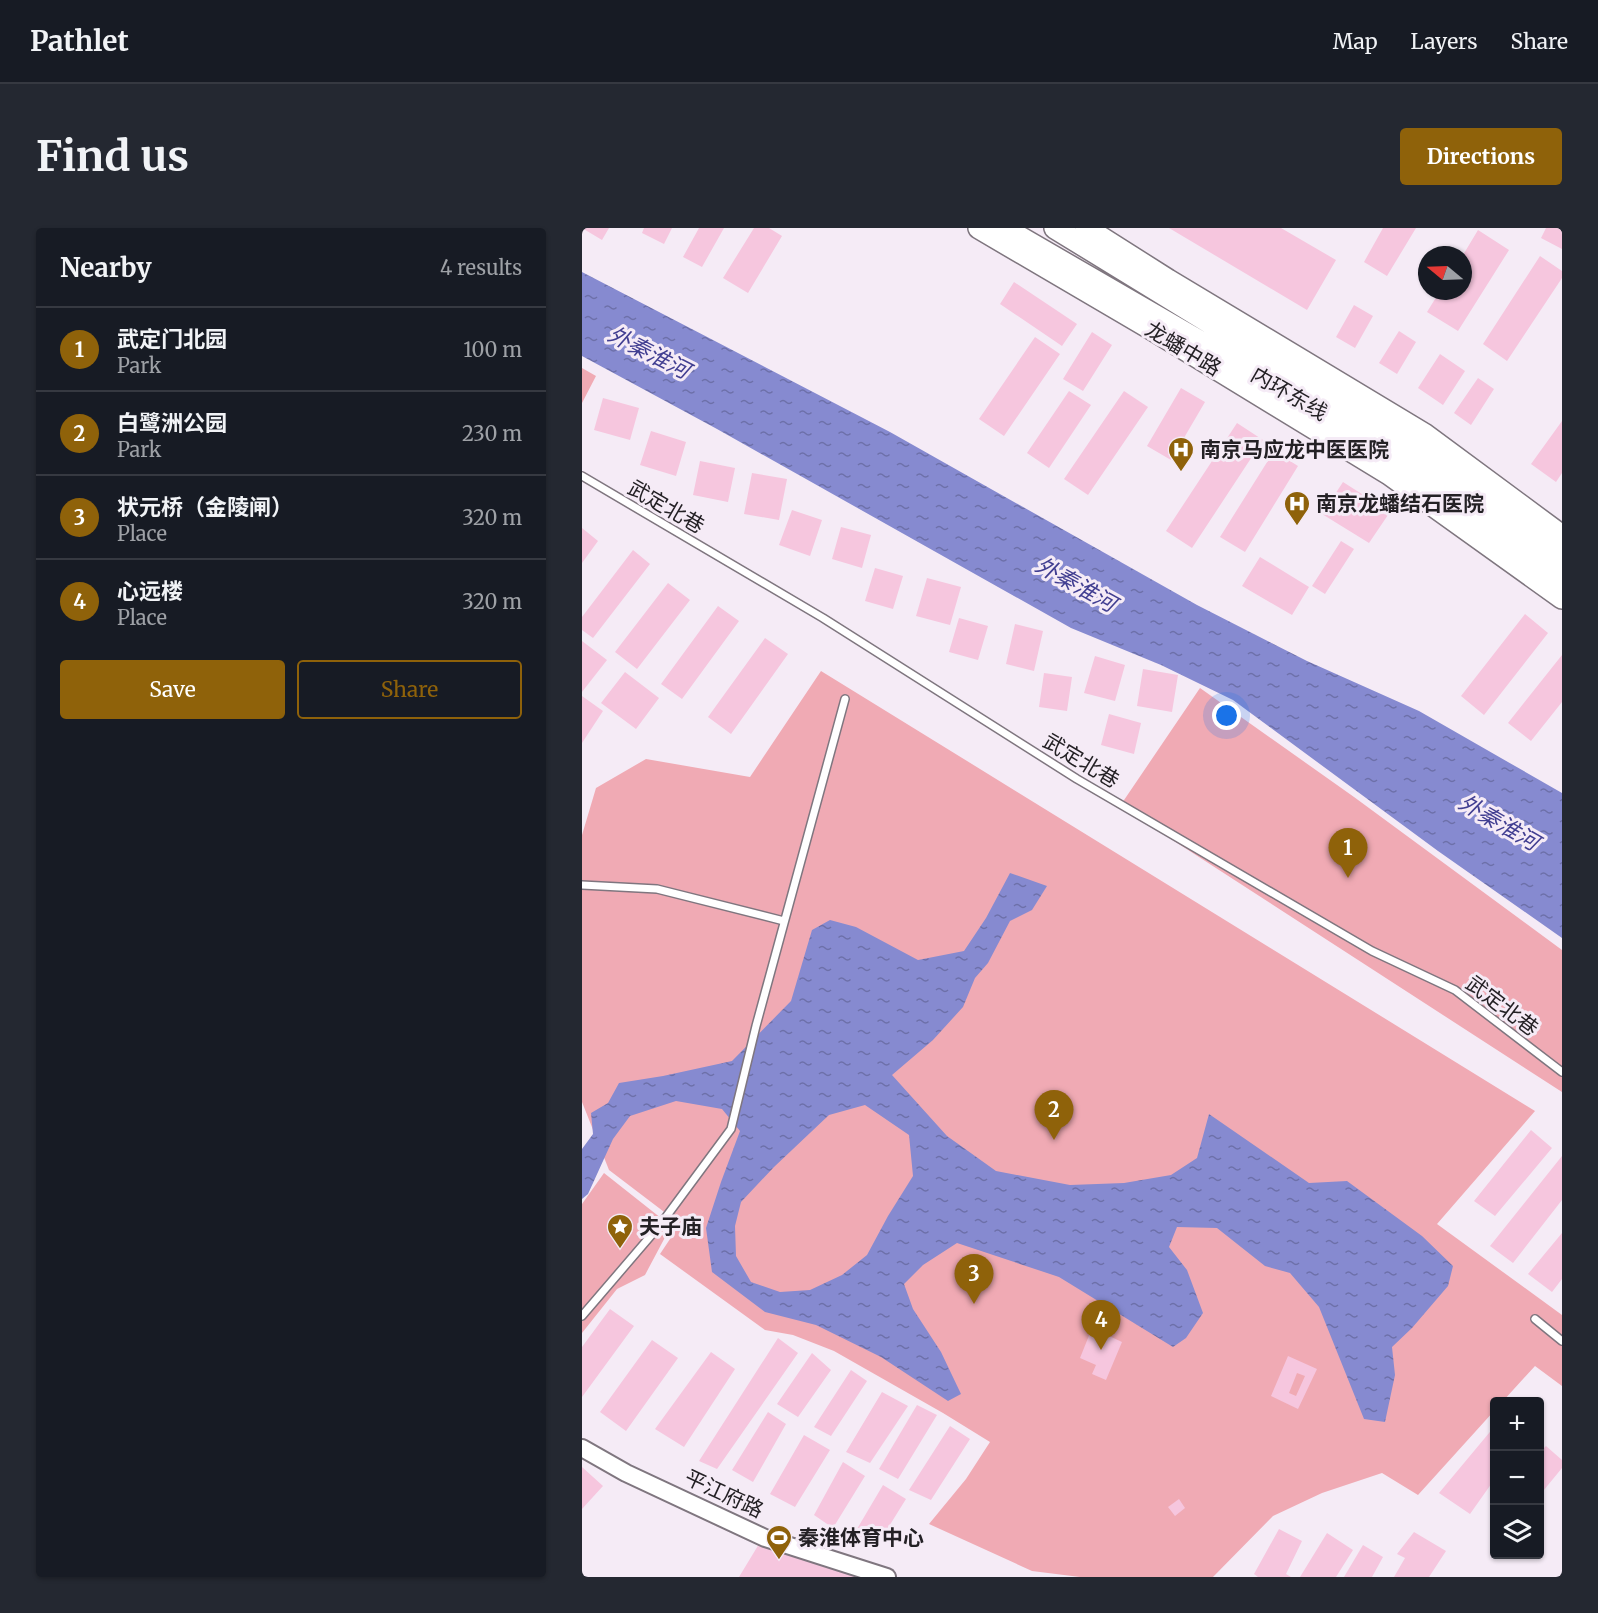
<!DOCTYPE html>
<html lang="en">
<head>
<meta charset="utf-8">
<style>
  body { margin:0; font-family:Merriweather,"Noto Sans SC",serif; background:#242831; color:#f1f3f6 }
  .controls { position:absolute; right:18px; bottom:18px; display:grid; overflow:hidden; border-radius:6px; box-shadow:0 2px 4px #0004 }
  .controls button { width:54px; height:54px; display:grid; place-items:center; padding:0; border:0; border-bottom:2px solid #363941; background:#171b24; color:#f1f3f6; font:30px sans-serif }
  .compass { position:absolute; left:836px; top:18px; width:54px; height:54px; border-radius:50%; background:#171b24; box-shadow:0 2px 4px #0004; rotate:289deg }
  .you { position:absolute; left:645px; top:488px; width:21px; height:21px; margin:-15px; border:4px solid #fff; border-radius:50%; background:#1a73e8; box-shadow:0 0 0 9px #1a73e833 }
  .badge { display:grid; place-items:center; width:39px; height:39px; border-radius:50%; background:#8f620a; color:#fff; font-size:20px; font-weight:700 }
  .pin { position:absolute; translate:-50% -50px; filter:drop-shadow(0 2px 3px #0008) }
  .pin::after { content:''; position:absolute; top:32px; width:21px; height:18px; background:inherit; clip-path:polygon(0 0,100% 0,50% 100%) }
  .list { margin:0; padding:0; list-style:none }
  h2 { display:flex; justify-content:space-between; align-items:center; height:78px; margin:0; padding:0 24px; font-size:26px }
  h2 small { font-size:20px; font-weight:400; color:#9ea1a6 }
  .list li { display:grid; grid-template-columns:39px 1fr auto; gap:18px; align-items:center; box-sizing:border-box; height:84px; padding:0 24px; border-top:2px solid #363941 }
  .list b { display:block; font-size:22px; white-space:nowrap }
  .list p { margin:0; font-size:20px; white-space:nowrap; color:#9ea1a6 }
  .list em { font-size:20px; font-style:normal; color:#9ea1a6 }
  .actions { display:flex; gap:12px; padding:18px 24px }
  .actions a { flex:1; padding:14px 0; border:2px solid #8f620a; border-radius:6px; text-align:center; font-size:21px; color:#8f620a }
  .actions .main { background:#8f620a; color:#fff }
  .icon { flex:none; width:33px; height:33px; fill:none; stroke:currentColor; stroke-width:2; stroke-linecap:round; stroke-linejoin:round }
  .map { position:relative; flex:none; width:980px; height:1349px; overflow:hidden; border-radius:6px }
  header { display:flex; align-items:center; gap:36px; box-sizing:border-box; height:84px; padding:0 30px; background:#171b24; border-bottom:2px solid #363941 }
  header strong { font-size:28px }
  nav { display:flex; gap:33px; margin-inline-start:auto; font-size:21px }
  .intro { display:flex; align-items:center; justify-content:space-between; box-sizing:border-box; height:144px; padding:0 36px }
  h1 { margin:0; font-size:42px }
  .button { padding:15px 27px; border-radius:6px; background:#8f620a; color:#fff; font-size:21px; font-weight:700 }
  main { display:flex; gap:36px; padding:0 36px }
  aside { flex:1; background:#171b24; border-radius:6px; box-shadow:0 2px 4px #0004 }
  .map>svg:first-child { display:block }
  .green { fill:#f0aab4 }
  .water { fill:url(#water-ripples); fill-rule:evenodd }
  .building { fill:#f6c6de; fill-rule:evenodd }
  .lines { fill:none; stroke-linecap:round; stroke-linejoin:round }
  .service-casing { stroke:#7f767f; stroke-width:10 }
  .tertiary-casing { stroke:#7f767f; stroke-width:20 }
  .primary-casing { stroke:#7f767f; stroke-width:24 }
  .trunk-casing { stroke:#7f767f; stroke-width:24 }
  .service { stroke:#fff; stroke-width:7 }
  .tertiary { stroke:#fff; stroke-width:16 }
  .primary { stroke:#fff; stroke-width:21 }
  .trunk { stroke:#fff; stroke-width:21 }
  .labels { text-anchor:middle; stroke-width:6; stroke-linejoin:round; paint-order:stroke }
  .street-label { font-size:21px; fill:#242125; stroke:#f5ebf6 }
  .poi-label { font-size:21px; font-weight:bold; fill:#242125; stroke:#f5ebf6; text-anchor:start }
  .water-label { font-size:22px; font-style:italic; fill:#413e91; stroke:#f5ebf6 }
</style>
</head>
<body>
<header>
<strong>Pathlet</strong>
<nav><a>Map</a><a>Layers</a><a>Share</a></nav>
</header>
<div class="intro"><h1>Find us</h1><a class="button">Directions</a></div>
<main>
<aside>
<h2>Nearby<small>4 results</small></h2>
<ul class="list">
<li><span class="badge">1</span><div><b>武定门北园</b><p>Park</p></div><em>100 m</em></li>
<li><span class="badge">2</span><div><b>白鹭洲公园</b><p>Park</p></div><em>230 m</em></li>
<li><span class="badge">3</span><div><b>状元桥（金陵闸）</b><p>Place</p></div><em>320 m</em></li>
<li><span class="badge">4</span><div><b>心远楼</b><p>Place</p></div><em>320 m</em></li>
</ul>
<div class="actions"><a class="main">Save</a><a>Share</a></div>
</aside>
<div class="map">
<svg width="980" height="1349" viewBox="0 0 980 1349">
  <defs>
    <pattern id="water-ripples" width="26" height="14" patternUnits="userSpaceOnUse" patternTransform="scale(1.5)"><rect width="26" height="14" fill="#868ad0"/><path d="M2 4q2-2 4 0t4 0M15 11q2-2 4 0t4 0" fill="none" stroke="#6d70a9"/></pattern>
  </defs>
  <rect width="100%" height="100%" fill="#f5ebf6"/>
  <path class="green" d="M0,140l14,8 -14,27z
    M239,443l714,440 -98,113 125,91v71l-27,-20 -32,35 -9,1v9l-76,84 -36,-22 -60,20 -49,23 -60,61h-133l-48,-6 -103,-47 37,-45 24,-37 -47,-29 -109,-62 -41,-16 -28,-5 -105,-76 20,-30 -71,-54 -27,-68v-267l14,-47 50,-29 104,18z
    M618,460l154,109 208,153v142l-442,-286z
    M22,945l67,53 -26,49 -28,14 -35,44v-129z"/>
  <path class="water" d="M0,44l308,160 307,173 110,56 112,50 143,82v145l-124,-87 -205,-151 -72,-35 -90,-37 -354,-199 -135,-73z
    M428,645l37,13 -15,24 -22,11 -22,42 -13,15 -12,29 -30,33 -41,35 55,61 49,35 74,14 54,-2 47,-8 26,-17 12,-44 100,69 38,-2 75,55 31,30 -5,20 -36,42 -20,19 3,28 -10,47 -21,-3 -45,-112 -29,-34 -25,-7 -48,-38 -40,-1 -8,20 18,23 16,43 -17,25 -13,9 -114,-70 -102,-34 -34,22 -19,19 9,25 28,43 20,42 -13,7 -67,-44 -65,-32 -51,-13 -53,-40 -6,-44 15,-46 19,-51 -18,-22 -46,-8 -46,15 -17,23 -25,55 -6,5v-50l11,-15 -2,-21 17,-10 11,-20 44,-7 69,-15 59,-60 21,-71 18,-10 26,7 62,33 46,-9 22,-33zM283,877l44,30 4,41 -25,40 -21,39 -25,20 -32,15 -30,2 -29,-10 -15,-26 -1,-30 6,-24 33,-35 55,-52z"/>
  <path class="building" d="M0,0h27l-7,12z
    M62,0h28l-8,16 -22,-11z
    M117,0h25l-22,39 -19,-10z
    M172,0h15l13,8 -34,57 -25,-15z
    M587,0h112l55,32 -29,50z
    M801,0h33l-29,48 -23,-14z
    M964,0h16v21l-21,-11z
    M896,2l31,20 -51,81 -31,-19 13,-21h23v-36z
    M958,28l22,15v7l-55,83 -24,-17z
    M432,54l63,42 -15,22 -62,-42z
    M772,77l19,11 -18,32 -19,-11z
    M817,103l17,11 -19,32 -18,-11z
    M510,104l20,13 -29,46 -20,-12z
    M453,109l25,17 -56,82 -25,-17z
    M858,126l25,17 -22,34 -25,-17z
    M896,150l16,11 -23,36 -17,-12z
    M599,160l24,14 -34,58 -24,-14z
    M487,163l22,14 -42,63 -22,-15z
    M542,163l24,16 -60,88 -24,-16z
    M21,170l36,10 -9,32 -36,-10z
    M980,193v52l-6,9 -25,-18z
    M655,195l26,17 -71,108 -26,-17z
    M69,203l35,11 -10,34 -36,-11z
    M692,223l24,15 -53,86 -25,-15z
    M118,233l35,7 -7,34 -35,-7z
    M170,245l35,6 -8,41 -35,-6z
    M761,254l47,30 -21,31 -47,-29z
    M210,282l30,10 -12,36 -31,-11z
    M259,299l30,8 -9,33 -30,-9z
    M0,300l16,13 -16,22z
    M759,313l13,8 -29,45 -13,-8z
    M51,322l17,14 -57,74 -11,-8v-13z
    M678,329l49,30 -17,28 -50,-29z
    M293,340l28,8 -10,33 -28,-8z
    M345,350l34,9 -11,38 -34,-9z
    M86,355l22,17 -53,69 -22,-17z
    M136,378l21,15 -57,78 -21,-15z
    M943,386l23,19 -64,82 -23,-19z
    M377,390l29,8 -10,34 -29,-8z
    M433,396l28,7 -9,40 -28,-7z
    M183,410l23,16 -57,80 -23,-17z
    M0,413l25,19 -25,32z
    M980,427v47l-31,39 -23,-18z
    M513,428l30,9 -10,36 -31,-8z
    M561,441l35,6 -6,37 -35,-6z
    M43,444l34,26 -23,31 -35,-26z
    M462,445l28,4 -5,34 -28,-4z
    M0,468l21,15 -21,32z
    M527,486l32,9 -7,31 -33,-9z
    M949,902l21,18 -57,68 -21,-15z
    M980,928v44l-49,63 -23,-17z
    M980,1005v46l-10,13 -24,-18z
    M28,1081l24,17 -52,71v-50z
    M510,1100l30,14 -16,38 -14,-6 4,-9 -16,-7z
    M196,1110l20,15 -81,116 -18,-8z
    M70,1112l26,18 -52,73 -26,-19z
    M129,1124l24,17 -51,78 -29,-18z
    M230,1125l19,17 -33,47 -21,-13z
    M706,1128l29,13 -19,40 -27,-13zM715,1145l8,3 -9,20 -7,-3z
    M269,1142l16,11 -36,55 -17,-9z
    M300,1164l26,14 -38,57 -24,-11z
    M335,1177l20,10 -39,64 -19,-10z
    M186,1184l18,12 -33,58 -21,-12z
    M368,1198l20,13 -39,61 -22,-10z
    M912,1199v53l-24,34 -31,-21z
    M222,1207l26,15 -35,57 -25,-13z
    M964,1218l16,14v8l-23,28v-43z
    M261,1234l22,14 -32,52 -19,-13z
    M0,1239l21,19 -21,23z
    M301,1257l23,14 -28,45 -24,-10z
    M597,1271l6,9 -10,8 -7,-9z
    M697,1301l23,12 -16,33 5,3h-33l-4,-3z
    M832,1304l32,19 -17,26h-35l11,-19 -8,-4z
    M745,1305l26,17 -17,27h-36z
    M177,1316l100,33h-120z
    M781,1317l20,12 -11,20h-28z"/>
  <g class="lines">
    <defs>
      <path id="service" d="M0,248l241,142 254,161 295,172 83,39 107,82
        M0,657l75,4 127,32
        M0,1088l78,-91 71,-96 25,-103 89,-327
        M953,1091l27,22"/>
      <path id="tertiary" d="M0,1220l44,25 139,65 122,39"/>
      <path id="primary" d="M397,0l174,102 236,144 173,124
        M504,0l82,52 256,154 138,102"/>
      <path id="trunk" d="M422,0l385,223 173,128
        M473,0l346,212 161,118"/>
    </defs>
    <use href="#service" class="service-casing"/>
    <use href="#tertiary" class="tertiary-casing"/>
    <use href="#primary" class="primary-casing"/>
    <use href="#trunk" class="trunk-casing"/>
    <use href="#service" class="service"/>
    <use href="#tertiary" class="tertiary"/>
    <use href="#primary" class="primary"/>
    <use href="#trunk" class="trunk"/>
  </g>
  <defs>
    <symbol id="hospital-pin" viewBox="-11 -11 22 30"><path d="M0 17L-7.5 6A9.5 9.5 0 1 1 7.5 6Z" fill="#8f620a" stroke="#f5ebf6"/><path d="M-5-5h3v3.5h4V-5h3V5h-3V1.5h-4V5h-3Z" fill="#fff"/></symbol>
    <symbol id="sight-pin" viewBox="-11 -11 22 30"><path d="M0 17L-7.5 6A9.5 9.5 0 1 1 7.5 6Z" fill="#8f620a" stroke="#f5ebf6"/><path d="M0-6L1.8-2.2L6-1.7L2.9 1.2L3.7 5.4L0 3.3L-3.7 5.4L-2.9 1.2L-6-1.7L-1.8-2.2Z" fill="#fff"/></symbol>
    <symbol id="stadium-pin" viewBox="-11 -11 22 30"><path d="M0 17L-7.5 6A9.5 9.5 0 1 1 7.5 6Z" fill="#8f620a" stroke="#f5ebf6"/><path d="M0-5a6.5 5 0 1 0 0 10a6.5 5 0 1 0 0-10ZM-3.5-1.8h7v3.6h-7Z" fill="#fff"/></symbol>
  </defs>
  <g fill-rule="evenodd">
    <use href="#hospital-pin" x="584" y="207" width="30" height="40"/>
    <use href="#hospital-pin" x="700" y="261" width="30" height="40"/>
    <use href="#sight-pin" x="23" y="984" width="30" height="40"/>
    <use href="#stadium-pin" x="182" y="1295" width="30" height="40"/>
  </g>
  <g class="labels">
    <g class="street-label">
      <text transform="translate(601 121) rotate(31)" y="7">龙蟠中路</text>
      <text transform="translate(707 166) rotate(30)" y="7">内环东线</text>
      <text transform="translate(84 279) rotate(30)" y="7">武定北巷</text>
      <text transform="translate(499 533) rotate(31)" y="7">武定北巷</text>
      <text transform="translate(920 778) rotate(37)" y="7">武定北巷</text>
      <text transform="translate(142 1266) rotate(25)" y="7">平江府路</text>
    </g>
    <g class="poi-label">
      <text x="618" y="229">南京马应龙中医医院</text>
      <text x="734" y="283">南京龙蟠结石医院</text>
      <text x="57" y="1006">夫子庙</text>
      <text x="216" y="1317">秦淮体育中心</text>
    </g>
    <g class="water-label">
      <text transform="translate(67 124) rotate(27)" y="8">外秦淮河</text>
      <text transform="translate(494 356) rotate(29)" y="8">外秦淮河</text>
      <text transform="translate(917 594) rotate(30)" y="8">外秦淮河</text>
    </g>
  </g>
</svg>
<div class="controls">
<button>+</button>
<button>−</button>
<button><svg class="icon" aria-label="layers" viewBox="0 0 24 24"><path d="M12 4l9 5-9 5-9-5zM3 14l9 5 9-5"/></svg></button>
</div>
<svg class="compass" viewBox="-18 -18 36 36"><path d="M0-13l5 13h-10z" fill="#e53935"/><path d="M0 13l5-13h-10z" fill="#9ea1a6"/></svg>
<div class="you"></div>
<div class="pin badge" style="left:766px;top:650px">1</div>
<div class="pin badge" style="left:472px;top:912px">2</div>
<div class="pin badge" style="left:392px;top:1076px">3</div>
<div class="pin badge" style="left:519px;top:1122px">4</div>
</div>
</main>
</body>
</html>
